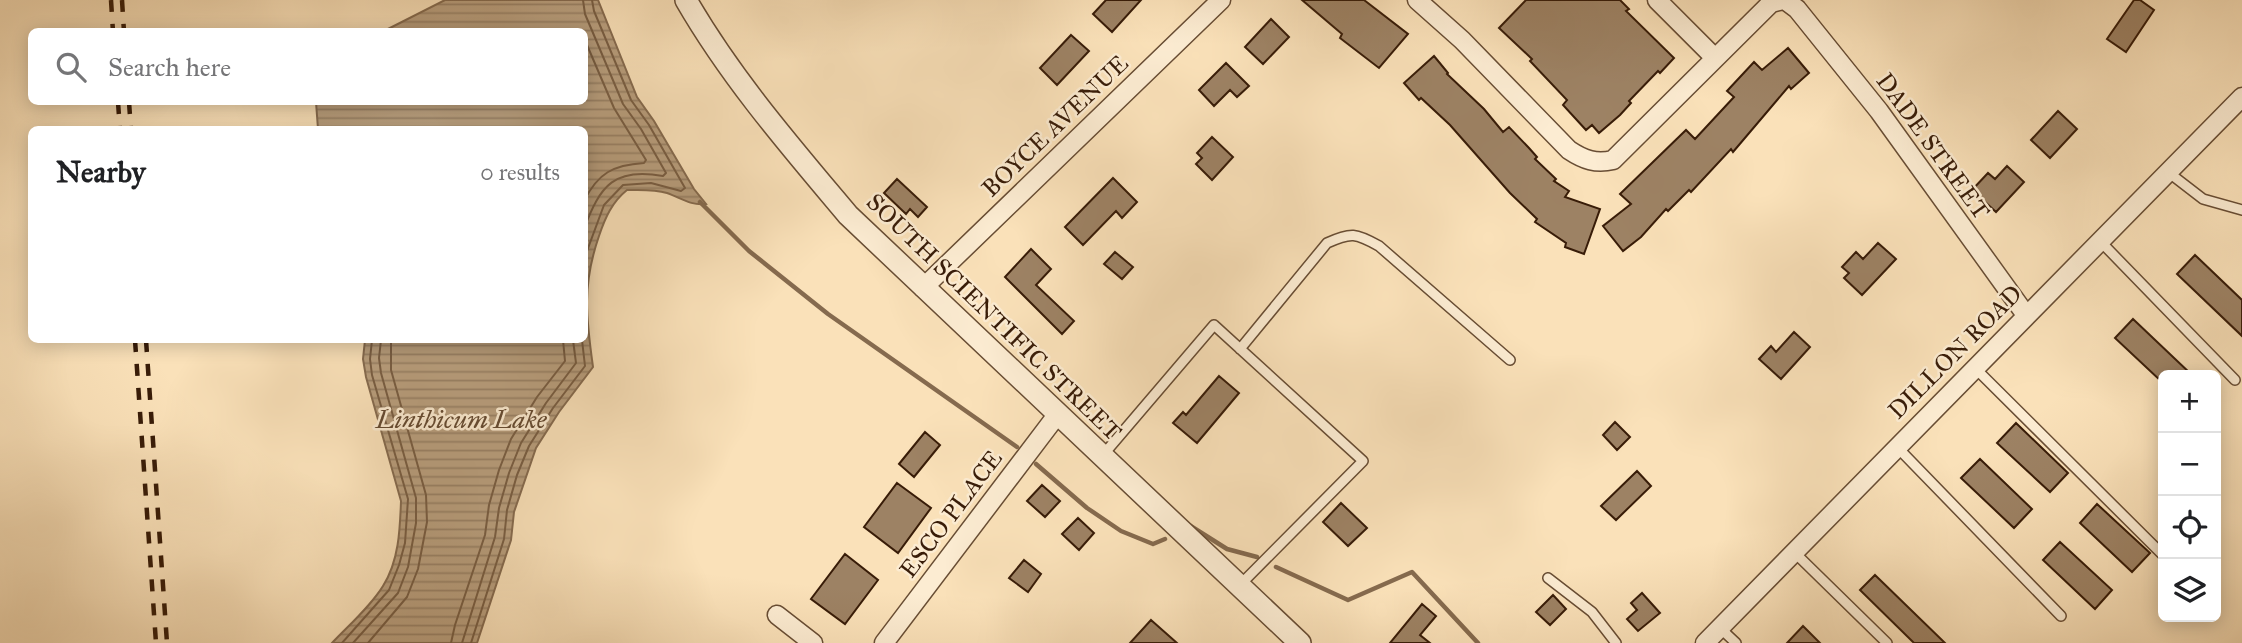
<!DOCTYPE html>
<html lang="en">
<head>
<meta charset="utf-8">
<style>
  body { margin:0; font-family:"IM FELL Great Primer",serif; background:#f6f6f6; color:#202124 }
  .controls { position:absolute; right:21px; bottom:21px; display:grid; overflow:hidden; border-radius:10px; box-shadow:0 4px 18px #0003 }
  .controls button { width:63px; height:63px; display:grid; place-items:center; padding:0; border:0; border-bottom:2px solid #e0e0e0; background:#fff; color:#202124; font:35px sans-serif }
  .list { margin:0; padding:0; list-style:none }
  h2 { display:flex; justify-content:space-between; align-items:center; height:91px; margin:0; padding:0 28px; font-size:30px }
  h2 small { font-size:23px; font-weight:400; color:#757577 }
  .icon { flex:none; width:38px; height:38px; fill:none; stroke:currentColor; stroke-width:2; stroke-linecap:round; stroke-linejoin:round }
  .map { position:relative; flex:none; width:2242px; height:643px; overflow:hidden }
  .search { position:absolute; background:#fff; box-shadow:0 4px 18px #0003; left:28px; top:28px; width:560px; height:77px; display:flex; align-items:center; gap:18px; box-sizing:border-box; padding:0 24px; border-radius:10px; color:#757577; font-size:26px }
  .panel { position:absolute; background:#fff; box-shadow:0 4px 18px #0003; left:28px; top:126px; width:560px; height:217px; border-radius:10px }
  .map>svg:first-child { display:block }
  .water { fill:url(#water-rules); stroke:#856a4e; stroke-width:2 }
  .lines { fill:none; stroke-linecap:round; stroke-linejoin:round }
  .shore { stroke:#785d42; stroke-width:2 }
  .stream { stroke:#856a4e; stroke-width:4.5 }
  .building { fill:#9d8264; stroke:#381c08; stroke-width:2 }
  .service-casing { stroke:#684d34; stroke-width:12 }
  .minor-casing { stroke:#684d34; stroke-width:21 }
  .tertiary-casing { stroke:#684d34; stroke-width:24 }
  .service { stroke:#fcecd2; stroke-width:9 }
  .minor { stroke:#fcecd2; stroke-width:18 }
  .tertiary { stroke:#fcecd2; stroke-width:21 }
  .rail { stroke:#381c08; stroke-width:4.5; stroke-dasharray:12 12; stroke-linecap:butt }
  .labels { text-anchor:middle; stroke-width:5; stroke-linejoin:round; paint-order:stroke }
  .street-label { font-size:24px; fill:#381c08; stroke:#fcecd2 }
  .water-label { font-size:26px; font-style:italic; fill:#654a31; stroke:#fcecd2 }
</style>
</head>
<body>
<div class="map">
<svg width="2242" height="643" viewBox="0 0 2242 643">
  <defs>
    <pattern id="water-rules" width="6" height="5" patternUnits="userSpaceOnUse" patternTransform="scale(1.75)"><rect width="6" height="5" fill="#b89e7d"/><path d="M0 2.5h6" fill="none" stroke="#978064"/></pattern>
  </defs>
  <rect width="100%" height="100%" fill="#fae1b9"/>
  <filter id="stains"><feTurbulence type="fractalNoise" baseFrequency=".00286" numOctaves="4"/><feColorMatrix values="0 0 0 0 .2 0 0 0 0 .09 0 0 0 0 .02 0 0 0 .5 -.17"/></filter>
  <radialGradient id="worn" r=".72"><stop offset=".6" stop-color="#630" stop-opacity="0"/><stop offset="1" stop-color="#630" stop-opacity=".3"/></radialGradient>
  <path class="water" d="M445,0h153l39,97 17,24 40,68 12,15c-15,2 -25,-6 -39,-11 -13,-4 -26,-3 -40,-3 -15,12 -22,28 -28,46 -17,49 -13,81 -6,131l-34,45 -23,36 -22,64 -3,28 -34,103h-145c17,-18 38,-36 51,-57 16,-25 17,-57 18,-85l-35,-124 -3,-18 2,-19h219v-210l-266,-1 -2,-27h268v-70l-200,-1z"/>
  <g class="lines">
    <path class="shore" d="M583,0l2,14 38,90 18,25 25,44 -3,3c-48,-9 -63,9 -79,53
      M584,38l30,70 32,52 -2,3c-31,2 -46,10 -60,38
      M584,259l20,-54 19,-20 28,-2 30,8 4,-3 -36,-63 -18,-25 -37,-89 -2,-11
      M342,643l47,-53 10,-25 6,-22 3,-44 -36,-124 -2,-16 2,-19
      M353,643l45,-50 10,-26 8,-44v-25l-35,-125 -2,-15 2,-18
      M368,643l39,-46 11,-28 9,-47 -1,-27 -35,-125v-30
      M451,643l4,-18 30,-90 4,-30 10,-35 12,-31 26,-42 28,-36 -2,-21
      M462,643l33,-106 4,-29 10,-35 12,-30 25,-40 30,-40 -3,-23
      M471,643l33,-104 3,-29 10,-35 12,-29 24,-38 32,-42 -3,-26"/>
    <path class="stream" d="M700,202l49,49 79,63 189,133
      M1036,464l51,44 34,23 32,13 12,-5
      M1189,525l38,24 30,8
      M1276,567l72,33 64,-28 66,71"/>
  </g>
  <path class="building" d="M1106,0h35l-29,32 -19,-18z
    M1302,0h62l44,34 -29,34 -39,-30 2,-4z
    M1526,0h94l9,9 -3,2 48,47 -14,15 -2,-2 -29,30 2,2 -11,12 -21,18 -7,-8 -6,5 -23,-25 4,-5 -37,-39 2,-2 -33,-31z
    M2134,0h6l14,10 -28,42 -19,-13z
    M1271,19l18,18 -26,27 -18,-17z
    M1071,35l18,16 -32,34 -17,-17z
    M1788,48l21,25 -18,16 -2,-3 -56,66 -2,-3 -40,43 -2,-2 -21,21 -2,-2 -25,28 -18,14 -20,-25 28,-22 -11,-10 66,-64 9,9 39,-42 -7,-6 27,-29 8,8z
    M1434,56l14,17 -1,1 37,35 19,23 6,-5 20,21 8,9 -2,2 21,20 -2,2 15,10 -4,6 35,12 -16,45 -19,-7 1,-4 -31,-21 2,-3 -27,-26 -60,-68 -29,-27 -2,2 -15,-17z
    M1226,63l23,23 -12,11 -7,-7 -16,16 -15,-16z
    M2058,111l19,18 -27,29 -19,-18z
    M1212,137l21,20 -21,23 -16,-16 6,-6 -5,-5z
    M2007,166l17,16 -28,30 -24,-22 16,-17 7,6z
    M1113,178l24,24 -15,16 -6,-7 -33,34 -18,-18z
    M897,179l30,28 -9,10 -8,-8 -4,5 -22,-21z
    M1878,243l18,16 -34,36 -18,-17 5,-5 -7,-6 14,-15 7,7z
    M1031,249l20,20 -15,16 38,36 -12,13 -57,-57z
    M1115,252l18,15 -11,12 -18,-15z
    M2195,255l47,45v36l-65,-62z
    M2133,319l59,56h-29v8l-48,-45z
    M1794,332l16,15 -29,32 -22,-20 12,-13 5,6z
    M1219,376l20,17 -42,50 -24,-20 10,-11 3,3z
    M1615,422l15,15 -13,13 -14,-15z
    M2016,423l52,50 -18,19 -53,-49z
    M925,432l15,13 -26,32 -15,-13z
    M1980,459l52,50 -18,19 -53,-50z
    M1637,471l14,15 -35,34 -15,-14z
    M897,483l34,25 -33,45 -34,-26z
    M1042,485l18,16 -15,16 -18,-16z
    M1341,503l26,25 -19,18 -25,-24z
    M2097,504l53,49 -18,19 -52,-49z
    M1078,518l16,15 -15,17 -17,-16z
    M2060,542l52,48 -17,19 -52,-49z
    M845,554l33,26 -33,44 -34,-25z
    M1024,560l17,14 -13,18 -19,-14z
    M1875,575l70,68h-31l-54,-53z
    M1642,593l18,20 -22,18 -11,-12 10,-9 -6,-7z
    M1553,595l13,14 -16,16 -14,-13z
    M1422,604l14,12 -16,19 10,8h-40z
    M1151,620l26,23h-47z
    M1803,626l17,17h-33z"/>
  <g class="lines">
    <defs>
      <path id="service" d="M2168,172l35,27 39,11
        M2100,241l135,139
        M1240,349l87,-106c24,-11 29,-10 52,3l131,114
        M1975,368l188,187
        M1897,447l164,169
        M1103,455l111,-130 149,136 -124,125
        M1794,552l93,91
        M1548,578l44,34 24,31
        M1720,628l16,15"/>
      <path id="minor" d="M1417,0l45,40 107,110c15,10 27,14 44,10l158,-157 12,-3
        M1657,0l58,58
        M1785,0l12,9 82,102 147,204
        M923,288l298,-288
        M777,615l36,28
        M884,643l173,-228
        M1705,643l537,-546"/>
      <path id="tertiary" d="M686,0c45,78 104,146 162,215l452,428"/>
    </defs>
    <use href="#service" class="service-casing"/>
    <use href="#minor" class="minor-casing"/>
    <use href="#tertiary" class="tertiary-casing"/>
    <use href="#service" class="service"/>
    <use href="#minor" class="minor"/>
    <use href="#tertiary" class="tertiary"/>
    <path class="rail" d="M111,0l2,32
      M122,0l2,32
      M118,102l2,28
      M129,102l2,28
      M135,340l21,303
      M146,340l21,303"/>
  </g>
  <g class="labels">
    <g class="street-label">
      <text transform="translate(1055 126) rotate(-44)" y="8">BOYCE AVENUE</text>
      <text transform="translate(1933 146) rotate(54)" y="8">DADE STREET</text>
      <text transform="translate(994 317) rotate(44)" y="8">SOUTH SCIENTIFIC STREET</text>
      <text transform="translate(1955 352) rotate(-45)" y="8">DILLON ROAD</text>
      <text transform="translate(951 514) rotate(-53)" y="8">ESCO PLACE</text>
    </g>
    <g class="water-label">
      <text x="461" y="428">Linthicum Lake</text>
    </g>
  </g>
  <rect width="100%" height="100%" filter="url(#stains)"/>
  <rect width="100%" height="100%" fill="url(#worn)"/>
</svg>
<div class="controls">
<button>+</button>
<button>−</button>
<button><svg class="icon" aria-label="locate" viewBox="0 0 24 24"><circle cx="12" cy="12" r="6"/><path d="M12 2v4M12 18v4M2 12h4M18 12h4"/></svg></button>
<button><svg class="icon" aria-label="layers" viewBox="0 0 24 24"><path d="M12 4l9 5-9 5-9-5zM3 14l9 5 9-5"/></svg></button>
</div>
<div class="search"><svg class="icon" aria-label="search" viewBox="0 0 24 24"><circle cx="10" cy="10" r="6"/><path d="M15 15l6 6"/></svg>Search here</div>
<section class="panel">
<h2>Nearby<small>0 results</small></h2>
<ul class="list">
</ul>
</section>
</div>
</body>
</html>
